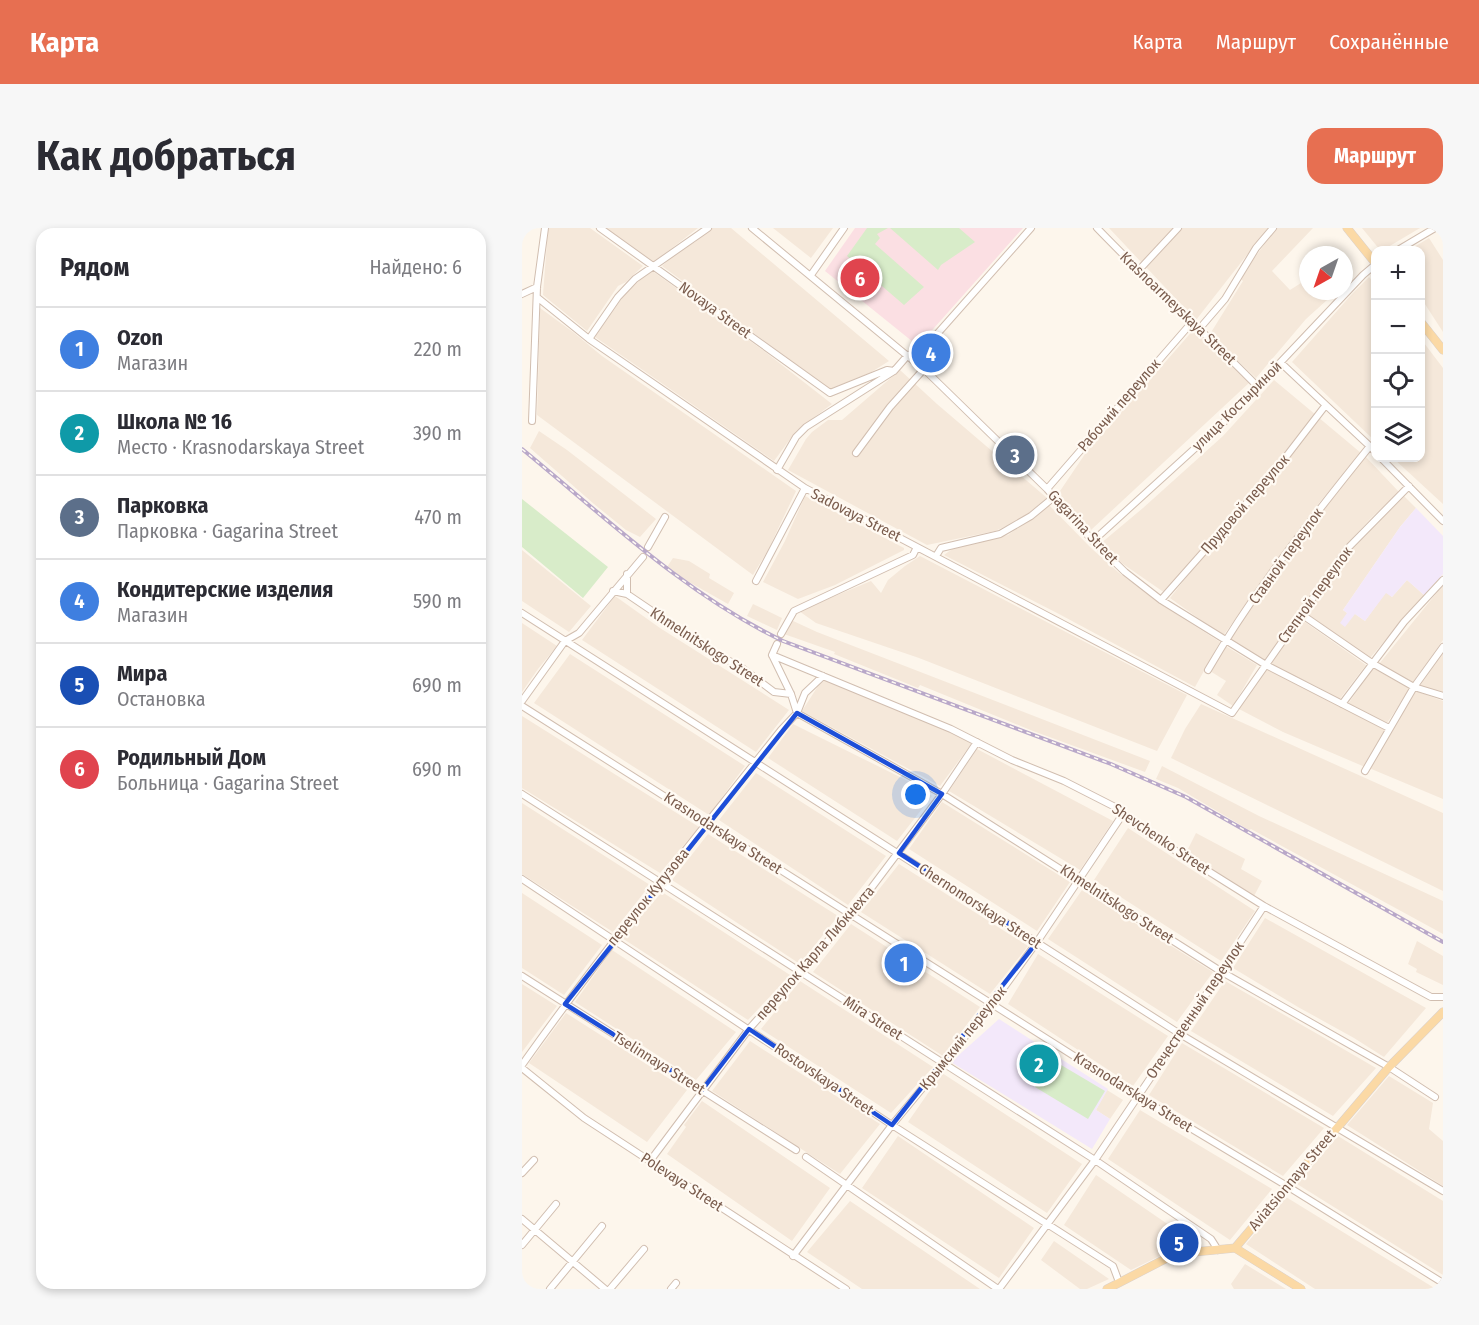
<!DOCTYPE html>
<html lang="ru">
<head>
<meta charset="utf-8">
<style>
  body { margin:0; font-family:"Fira Sans Condensed",sans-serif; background:#f7f7f7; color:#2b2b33 }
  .controls { position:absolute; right:18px; top:18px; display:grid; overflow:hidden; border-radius:12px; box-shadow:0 3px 9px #0003 }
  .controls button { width:54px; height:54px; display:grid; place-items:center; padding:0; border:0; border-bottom:2px solid #e1e1e2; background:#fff; color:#2b2b33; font:30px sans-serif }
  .compass { position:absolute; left:777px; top:18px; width:54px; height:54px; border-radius:50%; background:#fff; box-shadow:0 3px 9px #0003; rotate:220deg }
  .you { position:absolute; left:394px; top:567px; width:21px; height:21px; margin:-15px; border:4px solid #fff; border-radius:50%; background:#1a73e8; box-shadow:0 0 0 9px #1a73e833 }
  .badge { display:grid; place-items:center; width:39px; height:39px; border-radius:50%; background:#e76f51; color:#fff; font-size:20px; font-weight:700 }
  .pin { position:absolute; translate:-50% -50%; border:3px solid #fff; box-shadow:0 2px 6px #0006 }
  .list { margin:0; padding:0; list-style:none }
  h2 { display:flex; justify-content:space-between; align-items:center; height:78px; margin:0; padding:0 24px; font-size:26px }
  h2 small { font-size:20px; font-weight:400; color:#7c7c81 }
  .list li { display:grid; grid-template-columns:39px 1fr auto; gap:18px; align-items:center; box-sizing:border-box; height:84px; padding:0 24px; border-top:2px solid #e1e1e2 }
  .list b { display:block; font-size:22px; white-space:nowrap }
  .list p { margin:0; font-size:20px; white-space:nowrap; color:#7c7c81 }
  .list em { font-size:20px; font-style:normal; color:#7c7c81 }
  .icon { flex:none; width:33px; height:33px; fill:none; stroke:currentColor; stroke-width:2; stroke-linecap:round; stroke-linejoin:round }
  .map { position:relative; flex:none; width:921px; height:1061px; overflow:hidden; border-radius:18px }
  header { display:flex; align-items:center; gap:36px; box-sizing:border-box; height:84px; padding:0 30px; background:#e76f51; color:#fff }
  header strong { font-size:28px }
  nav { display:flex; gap:33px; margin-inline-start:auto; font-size:21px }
  .intro { display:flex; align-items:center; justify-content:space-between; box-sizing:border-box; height:144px; padding:0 36px }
  h1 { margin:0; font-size:42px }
  .button { padding:15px 27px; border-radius:18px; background:#e76f51; color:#fff; font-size:21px; font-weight:700 }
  main { display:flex; gap:36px; padding:0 36px }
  aside { flex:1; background:#fff; border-radius:18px; box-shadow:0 3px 9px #0003 }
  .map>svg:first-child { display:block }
  .residential { fill:#f5e8da }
  .education { fill:#f3e8fa }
  .medical { fill:#fbdfe3 }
  .green { fill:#d8ecc9 }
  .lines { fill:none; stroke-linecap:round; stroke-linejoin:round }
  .minor-casing { stroke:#d1beb0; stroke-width:8 }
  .major-casing { stroke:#dad1cd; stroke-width:9 }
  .minor { stroke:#fff; stroke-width:6 }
  .major { stroke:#fbd9a5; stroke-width:8 }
  .rail-casing { stroke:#b9a8c9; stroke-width:4 }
  .rail { stroke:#fffaf3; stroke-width:1.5; stroke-dasharray:4.5; stroke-linecap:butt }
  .marked { fill:none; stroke:#1d4ed8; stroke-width:4.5; stroke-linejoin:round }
  .labels { text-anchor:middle; stroke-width:4.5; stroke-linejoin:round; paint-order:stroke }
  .street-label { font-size:15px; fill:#7a5c4d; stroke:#fffaf3 }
</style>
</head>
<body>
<header>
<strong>Карта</strong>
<nav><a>Карта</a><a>Маршрут</a><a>Сохранённые</a></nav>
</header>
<div class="intro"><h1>Как добраться</h1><a class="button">Маршрут</a></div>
<main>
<aside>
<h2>Рядом<small>Найдено: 6</small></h2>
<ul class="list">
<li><span class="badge" style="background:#3f7fe0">1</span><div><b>Ozon</b><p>Магазин</p></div><em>220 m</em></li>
<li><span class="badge" style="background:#0f9aa8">2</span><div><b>Школа № 16</b><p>Место · Krasnodarskaya Street</p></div><em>390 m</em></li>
<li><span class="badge" style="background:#5c6f8a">3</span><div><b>Парковка</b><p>Парковка · Gagarina Street</p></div><em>470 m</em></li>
<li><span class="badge" style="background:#3f7fe0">4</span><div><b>Кондитерские изделия</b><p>Магазин</p></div><em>590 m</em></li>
<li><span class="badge" style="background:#1a4fb4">5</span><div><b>Мира</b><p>Остановка</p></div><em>690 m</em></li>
<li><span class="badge" style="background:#e0444e">6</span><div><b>Родильный Дом</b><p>Больница · Gagarina Street</p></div><em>690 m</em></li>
</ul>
</aside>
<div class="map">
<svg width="921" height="1061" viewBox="0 0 921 1061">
  <rect width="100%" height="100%" fill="#fdf6ec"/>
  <path class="residential" d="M26,0h42l53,38 -17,16 -8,4 -31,45 -44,-36z
    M84,0h92l-44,34z
    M189,0h20l158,133 -19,12 -40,16 -168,-123 11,-11 22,-13z
    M251,0h60l-22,30z
    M587,0h66l-33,35z
    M660,0h86l-72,92 -51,-54z
    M754,0h37l-41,43 18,19 11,-7 2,2 5,-4v10h29l-31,28 -50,59 -46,-44 33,-53 -3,-3z
    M840,0h58l-37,22h-3z
    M907,10l14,22v72l-22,-34 -1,-48h-11z
    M129,42l113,81 68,53 -36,27 -22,30 -179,-124 30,-43z
    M847,49l7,8 -1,156 -83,-79 60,-68z
    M18,80l33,24 29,24 194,135 -28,59 -15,25 -216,-160z
    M673,100l55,54 -159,148 -33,-36 27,-40z
    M899,111l22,29v136l-50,-46h27z
    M378,142l37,34 110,94 -27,22 -25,11 -68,14 -139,-75 18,-31 6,-7 16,-12h14z
    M752,152l42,35 -42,55 -38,37 -71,86 -42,-29 -23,-20 43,-36 80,-72z
    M796,189l43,36 -42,50 -96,133 -53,-38 29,-37 87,-99z
    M17,203l28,19 89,69 -16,18 -14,-7 -32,-26 -64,-56z
    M842,227l35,37 -28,26 -24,26 -82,118 -37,-22z
    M881,267l13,13 -16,19 -57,83 4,3 8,1 10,7 21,-29 6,5 15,-17 17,15 -54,63 -64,-45 39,-58z
    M283,268l99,52v2l-69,35 -37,14 -35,-17 22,-41z
    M527,277l42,43 27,24 41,31 61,39 -25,45 -136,-73 -115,-59 11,-8 53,-12z
    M0,322l69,56 -22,26 -47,-31z
    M398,328l267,139 -30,56 -238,-93 -103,-35 -17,-12 72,-30 10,12 7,-13 17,-14z
    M151,330l16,3 21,13 -1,4 25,15 -6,11 -46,-26 -15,-11z
    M921,357v55l-30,42 -34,-18z
    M93,368l45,32 129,82 -33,42 -174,-112z
    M231,376l29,14 -5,12 -30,-14z
    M269,392l26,12 333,129 -5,11 -112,-41 -113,-46 -2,3 -84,-34 1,-2 -51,-18z
    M780,392l64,45 -27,35 -23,-14 -46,-22z
    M0,395l35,23 -19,23 -16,23z
    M702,417l33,20 -24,41 -16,-11 9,-14 -16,-10z
    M48,426l175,112 -36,49 -175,-112z
    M921,426v40l-24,-7 13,-18z
    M744,440l119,62 -20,37 -82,-35 -44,-23z
    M851,440l37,21 -23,34 -39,-19z
    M303,452l107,42 40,21 -32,43 -138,-75 16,-25z
    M894,463l27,10v98l-74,-31 28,-51z
    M679,476l242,109v78l-272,-133 14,-29z
    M0,488l177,111 -39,46 -138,-85z
    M271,496l125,62 14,10 -35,45 -129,-83z
    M455,521l136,72 -33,49 -131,-79z
    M640,538l97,50 184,85v33l-192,-105 -2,1 -71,-42 -22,-9z
    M234,545l130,83 -38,49 -129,-85z
    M420,574l128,80 -33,49 -128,-82z
    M0,575l128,82 -37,47 -91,-58z
    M606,600l127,83 -34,50 -127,-81z
    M674,605l49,26 -4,10 21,12 -8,15 -69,-41z
    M186,606l130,82 -38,48 -128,-84z
    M377,636l129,82 -38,48 -129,-82z
    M560,662l131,82 -36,50 -129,-83z
    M140,664l128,83 -42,45 -126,-82z
    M0,665l80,52 -38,50 -42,-27z
    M743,690l161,90 -42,49 -30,-19 -56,-31 -65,-39z
    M329,696l129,83 -37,49 -130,-84z
    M895,713l26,15v29l-27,-13 1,-3 -9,-5z
    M90,722l124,82 -40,48 -121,-78z
    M516,726l130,82 -35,50 -125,-82z
    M278,753l133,86 -42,46 -130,-84z
    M703,753l96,55 55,32 -43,48 -142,-85z
    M0,756l35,22 -35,46z
    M44,785l121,77 -40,52 -118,-79z
    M228,813l130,83 -40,50 -128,-83z
    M660,815l142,85 -41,48 -134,-81z
    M420,845l140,91 -35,49 -139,-91z
    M867,848l44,27 -4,26 14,12v45l-96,-61z
    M585,862l16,10 -13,19 -14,-9z
    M180,873l128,87 -38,53 -125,-87 19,-27 -2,-2z
    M618,882l132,79 -42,51 -122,-81z
    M376,908l136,92 -35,50 -137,-90z
    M816,908l105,65v74l-146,-91z
    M574,947l89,61 -19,17 -35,17 -67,-45z
    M764,969l78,48 72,44h-121l-69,-45z
    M328,973l130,88h-118l-55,-37z
    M532,1013l55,38 -22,10h-7l-39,-29z
    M723,1036l41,25h-52l-3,-5z"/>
  <path class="education" d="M894,280l27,28v38l-19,21 -17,-15 -15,17 -6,-4 -21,28 -10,-7 -10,13 -5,-4 7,-10 -4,-3 57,-83z
    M477,791l109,70 -12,21 14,9 -18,30 -141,-87z"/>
  <path class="medical" d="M333,0h168l-105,118 -93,-75z"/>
  <path class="green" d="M345,0h21l-11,6 3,4 -5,6 49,43 -20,18 -57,-49z
    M368,0h69l16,14 -34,23 -3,5z
    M0,271l86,68 -25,31 -61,-51z
    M529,831l54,32 -17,28 -53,-32z"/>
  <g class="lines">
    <defs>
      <path id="minor" d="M78,0l230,165 57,-23 7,1
        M230,0l175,144 120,117 46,52 32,31 36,28 105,65 123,63
        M575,0c52,54 108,105 161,159
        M876,22l37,-22
        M616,43l40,-43
        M289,47l33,-47
        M0,66l15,-7
        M16,70l51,41 216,149 427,225 116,-165 61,-62
        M678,100l25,-29 31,-51 17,-20
        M67,111l29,-42 17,-18 73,-51
        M392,132l117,-132
        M759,135l95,89
        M10,193l5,-134 8,-59
        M334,225l34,-46 34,-38
        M859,230l62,63
        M255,242l19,-33 10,-10 88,-56 14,-16
        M525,261l146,-168
        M571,313l132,-120 138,-146 13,-11
        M126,319l17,-30
        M414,328l5,-8 59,-14 31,-18 23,-19
        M234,353l49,-93
        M91,363l14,3 90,61 21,10 36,27 17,2
        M105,366v-20
        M639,372l114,-129 50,-65
        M0,385l658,421 263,157
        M779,386l71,49 42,24 29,9
        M259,406l13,-23 119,-56 4,-8
        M255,416l-5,11 19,39 6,19 145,81 280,178 167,95 46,30
        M250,427l179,74 61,31 52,21 53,27 24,21 123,77 167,91h12
        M686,442c46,-79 104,-152 162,-224
        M0,473l43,-60 14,-8 64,-76
        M820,476l62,-82 39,-42
        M0,478l615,390 150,90 156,97
        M843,543l49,-84 29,-40
        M0,566l573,366 116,79 7,11
        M0,651l370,246 221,141 6,16
        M0,748l274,174
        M0,837c82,-116 172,-225 259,-335l16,-17 8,-20 18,-17
        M0,840l62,50 262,171
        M284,929l192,132
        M128,933l99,-132 102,-114 91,-121 35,-52
        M0,945l12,-13
        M0,991l83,70
        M0,1017l34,-41
        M271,1028l99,-131 100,-121 45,-62 86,-128
        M28,1061l52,-63
        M88,1061l34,-40
        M149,1061l5,-6
        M477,1061l96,-129 85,-126 84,-128"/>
      <path id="major" d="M825,0l29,36
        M898,93l23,29
        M713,1020l66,41
        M585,1061l62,-32 15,-4 51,-5 154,-181 54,-55"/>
    </defs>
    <use href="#minor" class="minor-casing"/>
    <use href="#major" class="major-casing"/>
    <use href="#minor" class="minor"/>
    <use href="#major" class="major"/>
    <defs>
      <path id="rail" d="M0,221c83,68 163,145 261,192l328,123 75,33 257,145"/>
    </defs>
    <use href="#rail" class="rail-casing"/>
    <use href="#rail" class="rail"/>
  </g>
  <path class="marked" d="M275,485l145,81 -43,59 138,89 -145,183 -143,-96 -47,61 -137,-86z"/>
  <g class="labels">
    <g class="street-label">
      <text transform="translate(656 80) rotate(44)" y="5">Krasnoarmeyskaya Street</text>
      <text transform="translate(193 82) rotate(36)" y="5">Novaya Street</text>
      <text transform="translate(597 177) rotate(-49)" y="5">Рабочий переулок</text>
      <text transform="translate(715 178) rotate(-45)" y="5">улица Костыриной</text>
      <text transform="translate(723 276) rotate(-49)" y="5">Прудовой переулок</text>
      <text transform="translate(334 287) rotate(27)" y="5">Sadovaya Street</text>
      <text transform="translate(561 299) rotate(47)" y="5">Gagarina Street</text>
      <text transform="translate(764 328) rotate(-54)" y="5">Ставной переулок</text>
      <text transform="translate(793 367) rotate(-54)" y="5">Степной переулок</text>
      <text transform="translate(185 419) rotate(33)" y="5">Khmelnitskogo Street</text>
      <text transform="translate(201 605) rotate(33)" y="5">Krasnodarskaya Street</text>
      <text transform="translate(639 611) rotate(34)" y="5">Shevchenko Street</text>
      <text transform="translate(126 669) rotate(-51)" y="5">переулок Кутузова</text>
      <text transform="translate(595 676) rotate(33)" y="5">Khmelnitskogo Street</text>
      <text transform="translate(458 678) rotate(33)" y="5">Chernomorskaya Street</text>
      <text transform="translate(293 725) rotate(-49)" y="5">переулок Карла Либкнехта</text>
      <text transform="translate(673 782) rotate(-56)" y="5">Отечественный переулок</text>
      <text transform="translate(351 790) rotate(33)" y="5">Mira Street</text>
      <text transform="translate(441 810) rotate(-51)" y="5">Крымский переулок</text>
      <text transform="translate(137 835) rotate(32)" y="5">Tselinnaya Street</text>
      <text transform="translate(302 851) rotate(34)" y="5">Rostovskaya Street</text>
      <text transform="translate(611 864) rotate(32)" y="5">Krasnodarskaya Street</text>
      <text transform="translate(770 952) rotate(-50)" y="5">Aviatsionnaya Street</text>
      <text transform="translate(160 954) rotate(33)" y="5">Polevaya Street</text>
    </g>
  </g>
</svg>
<div class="controls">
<button>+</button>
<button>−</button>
<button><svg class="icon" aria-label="locate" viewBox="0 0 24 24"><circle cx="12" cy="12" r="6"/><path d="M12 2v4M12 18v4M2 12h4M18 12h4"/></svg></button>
<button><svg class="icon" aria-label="layers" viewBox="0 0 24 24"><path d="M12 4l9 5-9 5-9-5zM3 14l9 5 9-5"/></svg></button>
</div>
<svg class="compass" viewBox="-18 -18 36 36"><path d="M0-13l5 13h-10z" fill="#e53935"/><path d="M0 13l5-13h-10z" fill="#7c7c81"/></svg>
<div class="you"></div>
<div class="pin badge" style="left:382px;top:735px;background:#3f7fe0">1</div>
<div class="pin badge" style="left:517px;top:836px;background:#0f9aa8">2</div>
<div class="pin badge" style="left:493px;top:227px;background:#5c6f8a">3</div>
<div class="pin badge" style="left:409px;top:125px;background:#3f7fe0">4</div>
<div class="pin badge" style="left:657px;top:1015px;background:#1a4fb4">5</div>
<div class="pin badge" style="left:338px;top:50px;background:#e0444e">6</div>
</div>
</main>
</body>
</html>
